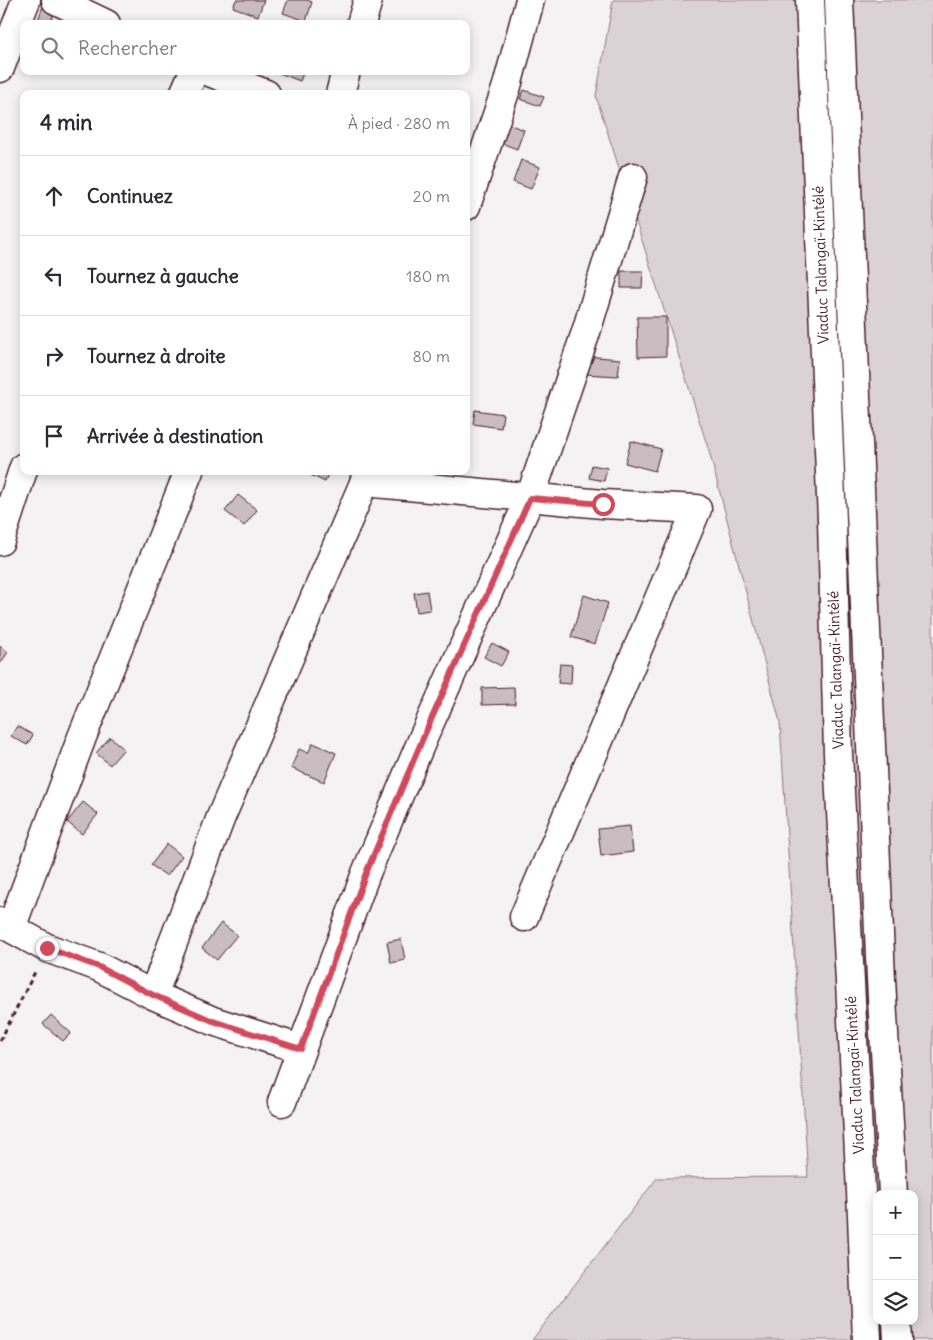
<!DOCTYPE html>
<html lang="fr">
<head>
<meta charset="utf-8">
<style>
  body { margin:0; font-family:Delius,sans-serif; background:#f2f2f3; color:#2b2b33 }
  .controls { position:absolute; right:15px; bottom:15px; display:grid; overflow:hidden; border-radius:10px; box-shadow:0 2px 12px #0003 }
  .controls button { width:45px; height:45px; display:grid; place-items:center; padding:0; border:0; border-bottom:1px solid #e1e1e2; background:#fff; color:#2b2b33; font:25px sans-serif }
  .stop { position:absolute; width:15px; height:15px; margin:-11px; border:4px solid #d1495b; border-radius:50%; background:#fff }
  .stop.end { background:#d1495b; border-color:#fff; box-shadow:0 1px 5px #0008 }
  .list { margin:0; padding:0; list-style:none }
  h2 { display:flex; justify-content:space-between; align-items:center; height:65px; margin:0; padding:0 20px; font-size:21px }
  h2 small { font-size:16px; font-weight:400; color:#7c7c81 }
  .list li { display:grid; grid-template-columns:32px 1fr auto; gap:15px; align-items:center; box-sizing:border-box; height:80px; padding:0 20px; border-top:1px solid #e1e1e2 }
  .list b { display:block; font-size:19px; white-space:nowrap }
  .list em { font-size:16px; font-style:normal; color:#7c7c81 }
  .icon { flex:none; width:28px; height:28px; fill:none; stroke:currentColor; stroke-width:2; stroke-linecap:round; stroke-linejoin:round }
  .map { position:relative; flex:none; width:933px; height:1340px; overflow:hidden }
  .search { position:absolute; background:#fff; box-shadow:0 2px 12px #0003; left:20px; top:20px; width:450px; height:55px; display:flex; align-items:center; gap:12px; box-sizing:border-box; padding:0 18px; border-radius:10px; color:#7c7c81; font-size:19px }
  .panel { position:absolute; background:#fff; box-shadow:0 2px 12px #0003; left:20px; top:90px; width:450px; height:385px; border-radius:10px }
  .map>svg:first-child { display:block }
  .green { fill:#dbd2d5; stroke:#927880; fill-rule:evenodd }
  .building { fill:#cabdc1; stroke:#4a1f2b }
  .lines { fill:none; stroke-linecap:round; stroke-linejoin:round }
  .minor-casing { stroke:#4a1f2b; stroke-width:31 }
  .highway-casing { stroke:#4a1f2b; stroke-width:31 }
  .path { stroke:#4a1f2b; stroke-width:3; stroke-dasharray:5 4; stroke-linecap:butt }
  .minor { stroke:#fff; stroke-width:28 }
  .highway { stroke:#fff; stroke-width:28 }
  .route { stroke:#d1495b; stroke-width:6 }
  .labels { text-anchor:middle; stroke-width:4.5; stroke-linejoin:round; paint-order:stroke }
  .street-label { font-size:15px; fill:#4a1f2b; stroke:#fff }
</style>
</head>
<body>
<div class="map">
<svg width="933" height="1340" viewBox="0 0 933 1340">
  <rect width="100%" height="100%" fill="#f4f2f2"/>
  <filter id="ink" filterUnits="userSpaceOnUse"><feTurbulence type="fractalNoise" baseFrequency=".02" numOctaves="2"/><feDisplacementMap in="SourceGraphic" scale="10" xChannelSelector="R" yChannelSelector="G"/><feConvolveMatrix kernelMatrix="1 2 1 2 8 2 1 2 1" color-interpolation-filters="sRGB"/></filter>
  <g filter="url(#ink)">
    <path class="green" d="M613,0h320v1340h-401l125,-162 151,-1 -28,-455 -71,-271 -113,-355zM877,1194h37v127h-37z"/>
    <path class="building" d="M45,0l12,5 -7,19h-10l-3,-1z
      M236,0h28l-6,16 -25,-9z
      M288,0h19l5,2 -6,19 -23,-8z
      M279,71h25l-4,10 -21,-8z
      M524,90l20,7 -4,9 -20,-7z
      M503,122l21,8 -7,19 -21,-8z
      M521,160l19,7 -9,22 -18,-7z
      M621,271h22l-1,17h-21z
      M637,317h29v39l-28,1z
      M586,356l34,3 -2,17 -34,-2z
      M475,410l28,4 -2,14 -28,-4z
      M631,441l30,8 -6,22 -30,-8z
      M592,465l15,3 -3,13 -15,-3z
      M302,471h27l-4,11z
      M238,495l19,15 -13,16 -19,-15z
      M427,591l3,19 -13,2 -3,-19z
      M584,595l24,8 -13,41 -24,-7z
      M492,643l17,9 -8,14 -17,-9z
      M0,646l8,6 -8,12z
      M560,664l12,1 -1,19 -13,-1z
      M514,687l1,17 -33,1v-17z
      M17,726l16,9 -6,10 -16,-9z
      M110,737l14,12 -14,16 -14,-12z
      M313,743l23,10 -12,29 -33,-14 8,-19 9,4z
      M83,802l15,12 -16,20 -15,-12z
      M630,826l3,26 -32,4 -3,-27z
      M167,844l15,12 -15,20 -16,-11z
      M221,923l16,12 -20,25 -15,-12z
      M401,939l4,21 -14,3 -4,-21z
      M51,1015l20,18 -8,8 -20,-17z"/>
    <g class="lines">
      <defs>
        <path id="minor" d="M56,0l50,24
          M361,24l7,-24
          M0,68l26,-68
          M207,71l59,23
          M184,94l10,-23
          M340,94l6,-23
          M466,206l41,-120 23,-86
          M364,482l239,22 94,5 -173,408
          M0,541l24,-74
          M0,922l47,26 52,19 54,28 60,26 88,28
          M11,928l71,-191 107,-266
          M153,995l68,-178 148,-346
          M282,1102l84,-229 57,-135 107,-240 56,-166 47,-155"/>
        <path id="highway" d="M810,0l22,520 6,234 23,437 6,149
          M839,0l42,979 12,215
          M897,1321l1,19"/>
      </defs>
      <use href="#minor" class="minor-casing"/>
      <use href="#highway" class="highway-casing"/>
      <path class="path" d="M0,1041l36,-71"/>
      <use href="#minor" class="minor"/>
      <use href="#highway" class="highway"/>
    </g>
  </g>
  <g class="lines" filter="url(#ink)">
    <path class="route" d="M47,948l52,19 54,28 60,26 88,28 65,-176 57,-135 107,-240 73,6"/>
  </g>
  <g class="labels">
    <g class="street-label">
      <text transform="translate(821 265) rotate(-92)" y="5">Viaduc Talangaï-Kintélé</text>
      <text transform="translate(836 670) rotate(-92)" y="5">Viaduc Talangaï-Kintélé</text>
      <text transform="translate(855 1075) rotate(-93)" y="5">Viaduc Talangaï-Kintélé</text>
    </g>
  </g>
</svg>
<div class="controls">
<button>+</button>
<button>−</button>
<button><svg class="icon" aria-label="layers" viewBox="0 0 24 24"><path d="M12 4l9 5-9 5-9-5zM3 14l9 5 9-5"/></svg></button>
</div>
<div class="stop" style="left:603px;top:504px"></div>
<div class="stop end" style="left:47px;top:948px"></div>
<div class="search"><svg class="icon" aria-label="search" viewBox="0 0 24 24"><circle cx="10" cy="10" r="6"/><path d="M15 15l6 6"/></svg>Rechercher</div>
<section class="panel">
<h2>4 min<small>À pied · 280 m</small></h2>
<ul class="list">
<li><svg class="icon" aria-label="ahead" viewBox="0 0 24 24"><path d="M12 20V5M6 11l6-6 6 6"/></svg><div><b>Continuez</b></div><em>20 m</em></li>
<li><svg class="icon" aria-label="left" viewBox="0 0 24 24"><path d="M17 20v-9H6M10 6l-5 5 5 5"/></svg><div><b>Tournez à gauche</b></div><em>180 m</em></li>
<li><svg class="icon" aria-label="right" viewBox="0 0 24 24"><path d="M7 20v-9h11M14 6l5 5-5 5"/></svg><div><b>Tournez à droite</b></div><em>80 m</em></li>
<li><svg class="icon" aria-label="arrive" viewBox="0 0 24 24"><path d="M6 21V4h12l-3 4 3 4H6"/></svg><div><b>Arrivée à destination</b></div></li>
</ul>
</section>
</div>
</body>
</html>
